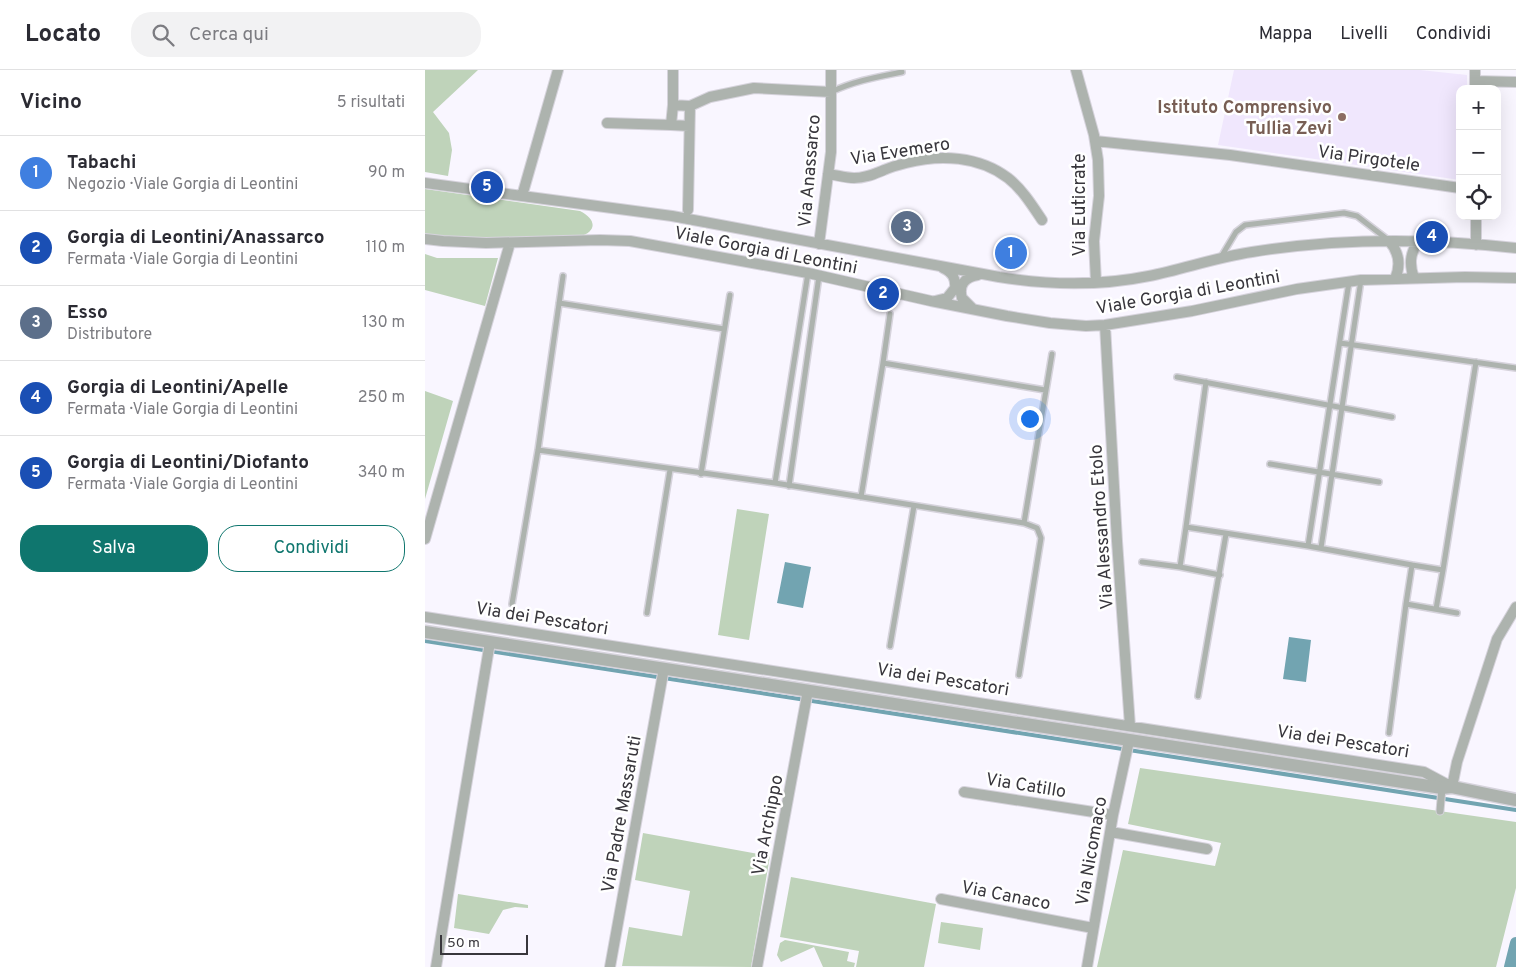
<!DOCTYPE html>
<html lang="it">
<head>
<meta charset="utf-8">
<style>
  body { margin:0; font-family:Overpass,sans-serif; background:#f2f2f3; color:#2b2b33 }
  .controls { position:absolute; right:15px; top:15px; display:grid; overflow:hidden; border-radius:10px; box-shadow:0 5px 20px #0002 }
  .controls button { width:45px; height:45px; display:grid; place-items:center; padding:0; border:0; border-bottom:1px solid #e1e1e2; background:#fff; color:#2b2b33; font:25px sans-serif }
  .scale { position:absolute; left:15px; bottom:12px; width:88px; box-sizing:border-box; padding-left:5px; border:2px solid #38363c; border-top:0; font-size:14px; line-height:18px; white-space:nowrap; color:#38363c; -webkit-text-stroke:4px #fff; paint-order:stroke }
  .you { position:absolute; left:604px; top:348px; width:18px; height:18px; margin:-12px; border:4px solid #fff; border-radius:50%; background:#1a73e8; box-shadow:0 0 0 8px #1a73e833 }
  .badge { display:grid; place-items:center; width:32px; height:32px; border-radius:50%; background:#0f766e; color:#fff; font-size:16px; font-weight:700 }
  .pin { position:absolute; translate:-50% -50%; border:2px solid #fff; box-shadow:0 1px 5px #0006 }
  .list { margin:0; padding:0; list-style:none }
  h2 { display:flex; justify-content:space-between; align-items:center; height:65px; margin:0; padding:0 20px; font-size:21px }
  h2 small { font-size:16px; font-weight:400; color:#7c7c81 }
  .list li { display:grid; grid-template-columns:32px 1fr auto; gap:15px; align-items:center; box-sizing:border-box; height:75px; padding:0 20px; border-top:1px solid #e1e1e2 }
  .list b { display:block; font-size:19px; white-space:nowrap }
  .list p { margin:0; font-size:16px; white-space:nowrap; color:#7c7c81 }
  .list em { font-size:16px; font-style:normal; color:#7c7c81 }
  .actions { display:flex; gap:10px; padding:15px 20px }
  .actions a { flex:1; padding:11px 0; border:1px solid #0f766e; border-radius:20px; text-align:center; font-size:18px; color:#0f766e }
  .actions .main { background:#0f766e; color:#fff }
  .icon { flex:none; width:28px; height:28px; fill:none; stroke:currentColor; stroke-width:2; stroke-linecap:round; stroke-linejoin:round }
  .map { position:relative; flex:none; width:1091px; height:897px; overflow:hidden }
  header { display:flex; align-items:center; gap:30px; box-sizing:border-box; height:70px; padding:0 25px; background:#fff; border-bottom:1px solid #e1e1e2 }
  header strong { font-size:24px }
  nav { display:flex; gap:28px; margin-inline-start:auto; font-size:18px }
  .search { width:350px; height:45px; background:#f2f2f3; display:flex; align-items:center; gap:12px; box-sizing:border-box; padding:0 18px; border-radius:20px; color:#7c7c81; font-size:19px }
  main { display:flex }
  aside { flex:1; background:#fff }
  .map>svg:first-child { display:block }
  .built { fill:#f0e7fd }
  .green { fill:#bfd3ba }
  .water { fill:#72a4b1 }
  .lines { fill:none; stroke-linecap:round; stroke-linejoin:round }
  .stream { stroke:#72a4b1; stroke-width:4 }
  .canal { stroke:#72a4b1; stroke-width:12 }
  .service-casing { stroke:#d6d3dc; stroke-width:8 }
  .pedestrian-casing { stroke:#d6d3dc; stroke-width:9 }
  .minor-casing { stroke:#d6d3dc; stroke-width:12 }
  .tertiary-casing { stroke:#d6d3dc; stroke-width:15 }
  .service { stroke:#adb3ae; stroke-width:5 }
  .pedestrian { stroke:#adb3ae; stroke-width:7 }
  .minor { stroke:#adb3ae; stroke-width:10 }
  .tertiary { stroke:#adb3ae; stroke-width:12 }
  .education-dot { fill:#8d6e63; stroke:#fff; stroke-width:2 }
  .labels { text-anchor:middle; stroke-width:5; stroke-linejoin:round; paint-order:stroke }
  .education-label { font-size:18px; font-weight:bold; fill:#785e54; stroke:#fff; text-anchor:end }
  .street-label { font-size:18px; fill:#38363c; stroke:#fff }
</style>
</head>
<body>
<header>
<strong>Locato</strong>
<div class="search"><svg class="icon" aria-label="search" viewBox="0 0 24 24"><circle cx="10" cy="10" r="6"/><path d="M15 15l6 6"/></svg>Cerca qui</div>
<nav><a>Mappa</a><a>Livelli</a><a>Condividi</a></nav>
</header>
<main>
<aside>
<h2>Vicino<small>5 risultati</small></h2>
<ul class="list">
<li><span class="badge" style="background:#3f7fe0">1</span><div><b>Tabachi</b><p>Negozio · Viale Gorgia di Leontini</p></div><em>90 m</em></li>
<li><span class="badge" style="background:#1a4fb4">2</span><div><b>Gorgia di Leontini/Anassarco</b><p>Fermata · Viale Gorgia di Leontini</p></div><em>110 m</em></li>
<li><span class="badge" style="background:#5c6f8a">3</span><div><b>Esso</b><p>Distributore</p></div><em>130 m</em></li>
<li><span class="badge" style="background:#1a4fb4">4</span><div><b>Gorgia di Leontini/Apelle</b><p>Fermata · Viale Gorgia di Leontini</p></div><em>250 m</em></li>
<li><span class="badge" style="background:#1a4fb4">5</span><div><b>Gorgia di Leontini/Diofanto</b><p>Fermata · Viale Gorgia di Leontini</p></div><em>340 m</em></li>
</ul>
<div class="actions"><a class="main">Salva</a><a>Condividi</a></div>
</aside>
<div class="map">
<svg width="1091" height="897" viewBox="0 0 1091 897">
  <rect width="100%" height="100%" fill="#f9f6ff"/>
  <path class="built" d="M809,0h186l47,5v14h-7v91l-242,-35z"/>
  <path class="green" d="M0,0h53l-45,42 16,21 3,17 -4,26 -23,-4z
    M0,119l155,22c16,8 18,20 -1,26l-79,2 -75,-4z
    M0,184l12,4h61l-13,48 -60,-16z
    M0,321l28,10 -28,98z
    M312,439l32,5 -20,126 -31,-5z
    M715,698l376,54v66l-20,79h-399l26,-117 92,16 6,-23 -93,-19z
    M218,763l127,23 -19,111 -129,-1 7,-39 53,9 8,-45 -55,-11z
    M366,807l145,27 -12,63h-68l3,-16 -79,-14z
    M33,824l70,11v3l-13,-1 -12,3 -14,24 -35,-6z
    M516,852l42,6 -3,22 -42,-7z
    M360,870l64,12 -2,9 8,2 -1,4h-31l-9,-20 -33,15 -4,-7 3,-12z"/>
  <path class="water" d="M360,492l26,5 -8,41 -26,-5z
    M864,567l22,3 -5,42 -23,-3z"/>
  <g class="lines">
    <path class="stream" d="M0,571l1091,169"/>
    <path class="canal" d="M1085,897l6,-24"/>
    <defs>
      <path id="service" d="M406,22c23,-11 46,-15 71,-20
        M796,187l15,-25 9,-7 99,-12 13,3 30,23
        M134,233l165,26
        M915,273l176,25
        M458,293l162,27
        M752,307l215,40
        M781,312l-20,145 122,19 104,19
        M113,380l237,33 249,40
        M845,394l109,18
        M276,404l29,-179
        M350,413l33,-210
        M364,416l30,-210
        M436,427l22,-134 7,-49
        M761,457l-6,40 40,8
        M883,476l41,-264
        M896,478l40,-268
        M717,492l38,5
        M1018,500l33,-208
        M87,534l26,-154 25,-174
        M1011,539l7,-39 -31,-5 -6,39 51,9
        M222,543l23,-143
        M465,576l24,-140
        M594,605l22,-137 -4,-10 -13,-5 28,-169
        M773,626l28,-162
        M964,663l17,-129"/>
      <path id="pedestrian" d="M1015,741l2,-23"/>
      <path id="minor" d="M651,0l18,65 4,25 1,36 -5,45 2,41
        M1050,0v19
        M1050,11l41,1
        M248,35v-35
        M265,36l20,-9 44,-9 77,4
        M182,53l64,2
        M670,71l135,14 230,33
        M403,104c8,1 18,4 26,4 12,0 20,-4 30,-8 7,-3 14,-5 22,-7 34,-9 73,-7 102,15 14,11 24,27 34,42
        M0,113l247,33 327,61c49,8 101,9 150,-1 35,-7 68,-19 103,-24 87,-14 176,-14 264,-4
        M97,126l36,-126
        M263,140l2,-104 -17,-1 -2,20 18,1
        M0,169l18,2 43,2 114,-3 30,1 178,32 123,28 76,15 43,7 36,3 19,-1 87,-14 105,-22 64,-9 104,-3 51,1
        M964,171c10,11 12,24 6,38
        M394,174l12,-92v-82
        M1051,175v-29
        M989,208c-5,-14 -4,-24 4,-37
        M510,231l12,-3 8,-10c1,-10 -3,-16 -12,-20
        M547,238l-10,-10c-4,-13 3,-21 16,-23
        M680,255l12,216 13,185
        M0,469l85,-296
        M0,547l999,155 28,15 5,-25 40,-123 19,-32
        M539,722l149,23
        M686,762l96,17
        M516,829l152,29
        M11,897l54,-325
        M185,897l54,-299
        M332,897l51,-277
        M662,897l26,-152 16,-74"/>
      <path id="tertiary" d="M0,562l1017,156 10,-1 64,13"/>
    </defs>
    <use href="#service" class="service-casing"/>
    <use href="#pedestrian" class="pedestrian-casing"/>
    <use href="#minor" class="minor-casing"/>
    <use href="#tertiary" class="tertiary-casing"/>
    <use href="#service" class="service"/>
    <use href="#pedestrian" class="pedestrian"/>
    <use href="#minor" class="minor"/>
    <use href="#tertiary" class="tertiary"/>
  </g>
  <circle class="education-dot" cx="917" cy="47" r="5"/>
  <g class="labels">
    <g class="education-label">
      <text x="907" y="43">Istituto Comprensivo<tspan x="907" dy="21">Tullia Zevi</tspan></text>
    </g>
    <g class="street-label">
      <text transform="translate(475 81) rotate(-9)" y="6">Via Evemero</text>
      <text transform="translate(944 88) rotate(8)" y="6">Via Pirgotele</text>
      <text transform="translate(384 101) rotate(-85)" y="6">Via Anassarco</text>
      <text transform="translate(654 135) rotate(-90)" y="6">Via Euticrate</text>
      <text transform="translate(341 180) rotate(11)" y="6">Viale Gorgia di Leontini</text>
      <text transform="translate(763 222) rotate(-10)" y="6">Viale Gorgia di Leontini</text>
      <text transform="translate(676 457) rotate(-94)" y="6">Via Alessandro Etolo</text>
      <text transform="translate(117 548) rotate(9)" y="6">Via dei Pescatori</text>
      <text transform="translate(518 609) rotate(9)" y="6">Via dei Pescatori</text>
      <text transform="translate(918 671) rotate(9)" y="6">Via dei Pescatori</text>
      <text transform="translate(601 715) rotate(9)" y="6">Via Catillo</text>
      <text transform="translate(196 744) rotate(-80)" y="6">Via Padre Massaruti</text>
      <text transform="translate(342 755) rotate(-79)" y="6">Via Archippo</text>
      <text transform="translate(666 781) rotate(-80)" y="6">Via Nicomaco</text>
      <text transform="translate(581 825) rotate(11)" y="6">Via Canaco</text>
    </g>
  </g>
</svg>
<div class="controls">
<button>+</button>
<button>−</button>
<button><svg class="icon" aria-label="locate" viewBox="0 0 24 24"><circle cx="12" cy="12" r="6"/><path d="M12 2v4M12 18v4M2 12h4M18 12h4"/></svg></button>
</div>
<div class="scale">50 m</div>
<div class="you"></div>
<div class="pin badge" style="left:586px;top:183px;background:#3f7fe0">1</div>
<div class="pin badge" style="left:458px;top:224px;background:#1a4fb4">2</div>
<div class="pin badge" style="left:482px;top:157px;background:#5c6f8a">3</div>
<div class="pin badge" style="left:1007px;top:167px;background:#1a4fb4">4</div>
<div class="pin badge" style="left:62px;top:117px;background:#1a4fb4">5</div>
</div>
</main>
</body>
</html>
